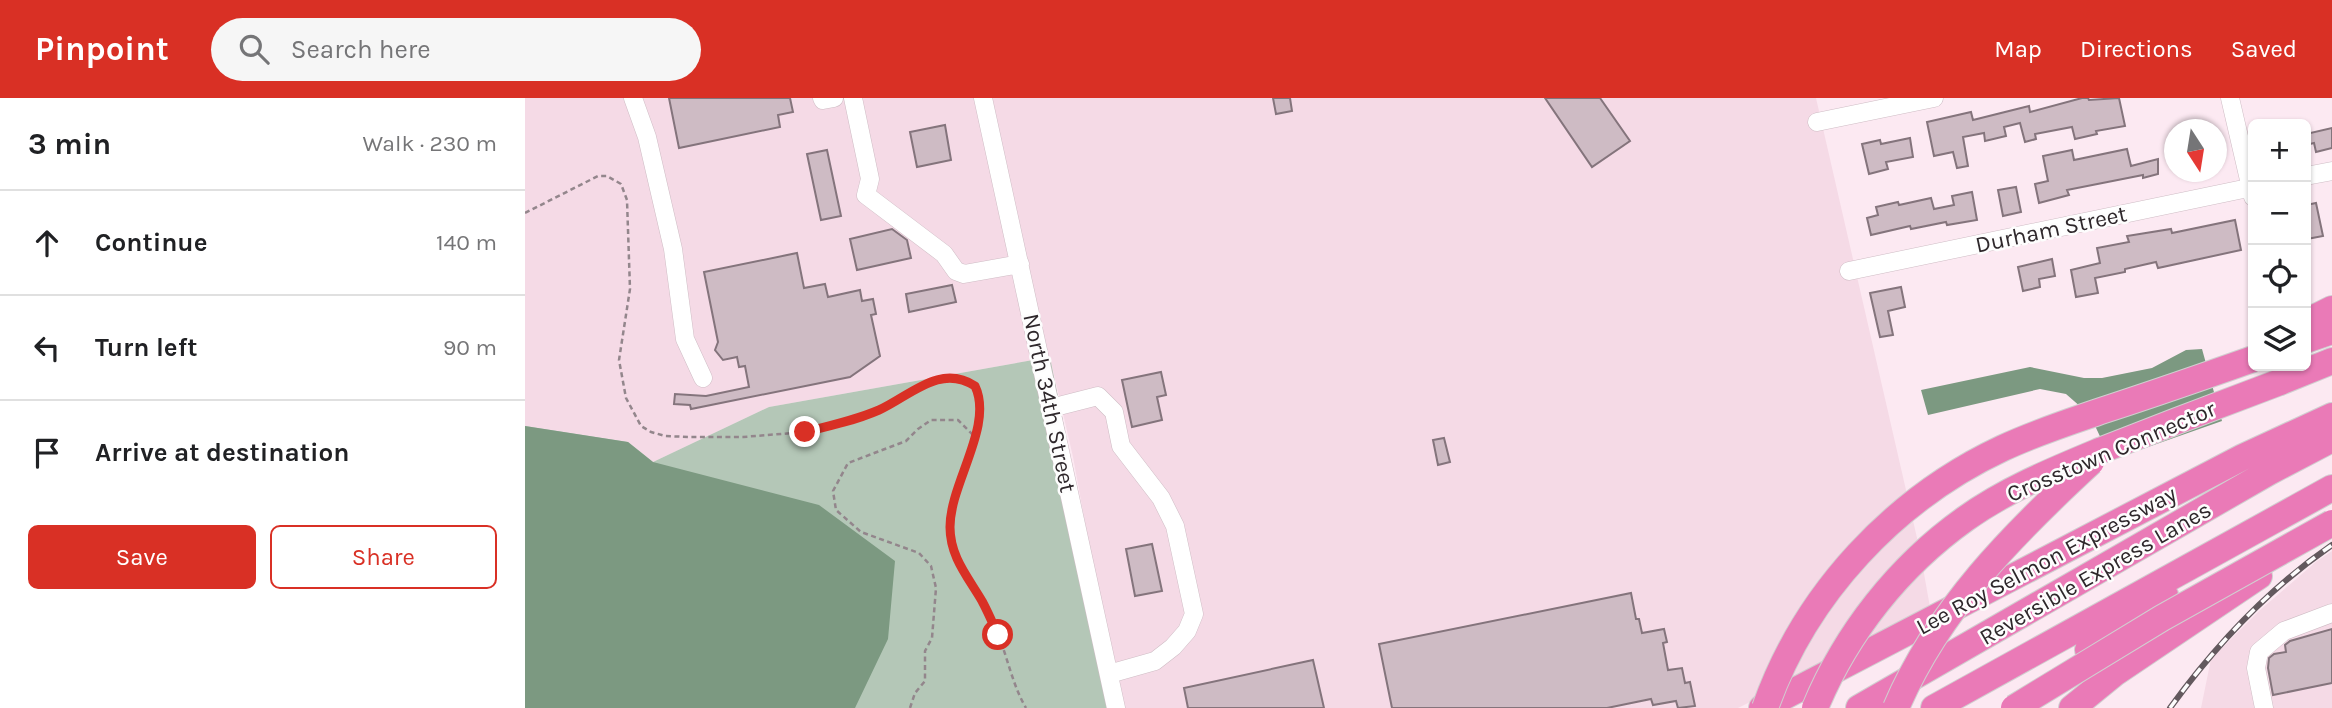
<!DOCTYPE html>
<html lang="en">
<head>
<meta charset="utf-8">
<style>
  body { margin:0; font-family:Karla,sans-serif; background:#f6f6f6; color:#202124 }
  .controls { position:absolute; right:21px; top:21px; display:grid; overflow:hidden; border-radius:10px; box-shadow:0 2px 5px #0004 }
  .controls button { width:63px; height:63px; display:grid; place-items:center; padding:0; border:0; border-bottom:2px solid #e0e0e0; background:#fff; color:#202124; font:35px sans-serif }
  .compass { position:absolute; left:1639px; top:21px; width:63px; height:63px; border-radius:50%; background:#fff; box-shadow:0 2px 5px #0004; rotate:168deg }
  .stop { position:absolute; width:21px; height:21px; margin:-16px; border:5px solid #d93025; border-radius:50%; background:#fff }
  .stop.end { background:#d93025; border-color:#fff; box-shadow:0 2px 7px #0008 }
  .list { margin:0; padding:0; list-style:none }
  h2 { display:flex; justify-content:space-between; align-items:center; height:91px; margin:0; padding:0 28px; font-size:30px }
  h2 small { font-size:23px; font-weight:400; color:#757577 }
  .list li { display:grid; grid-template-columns:46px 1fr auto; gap:21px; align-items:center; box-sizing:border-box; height:105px; padding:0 28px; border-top:2px solid #e0e0e0 }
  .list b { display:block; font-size:26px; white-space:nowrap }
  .list em { font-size:23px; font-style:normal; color:#757577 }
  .actions { display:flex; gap:14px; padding:21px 28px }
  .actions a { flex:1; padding:16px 0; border:2px solid #d93025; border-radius:10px; text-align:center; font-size:24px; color:#d93025 }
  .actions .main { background:#d93025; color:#fff }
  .icon { flex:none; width:38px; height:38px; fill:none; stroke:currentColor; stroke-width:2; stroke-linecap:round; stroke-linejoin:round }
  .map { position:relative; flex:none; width:1807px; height:610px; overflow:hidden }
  header { display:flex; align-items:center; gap:42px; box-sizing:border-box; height:98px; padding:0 35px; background:#d93025; color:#fff }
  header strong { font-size:33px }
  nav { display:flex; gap:38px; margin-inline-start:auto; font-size:24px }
  .search { width:490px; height:63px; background:#f6f6f6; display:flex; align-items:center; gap:18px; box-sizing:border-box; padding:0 24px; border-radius:38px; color:#757577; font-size:26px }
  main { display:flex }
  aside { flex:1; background:#fff }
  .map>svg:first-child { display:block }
  .built { fill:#f5dae6 }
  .green { fill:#b4c7b7 }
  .water { fill:#7c9981 }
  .building { fill:#cebbc4; stroke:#84747c; stroke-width:2 }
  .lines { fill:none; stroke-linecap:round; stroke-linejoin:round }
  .minor-casing { stroke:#cfbdc5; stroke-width:19 }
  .highway-casing { stroke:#d1cfd0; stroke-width:28 }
  .path { stroke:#93868c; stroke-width:2.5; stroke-dasharray:5 3.5; stroke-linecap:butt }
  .minor { stroke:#fff; stroke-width:18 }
  .highway { stroke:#ea7ab7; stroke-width:26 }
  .rail-casing { stroke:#63595e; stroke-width:6 }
  .rail { stroke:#fdfdfd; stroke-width:3.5; stroke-dasharray:10; stroke-linecap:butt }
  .highway-bridge-casing { stroke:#d1cfd0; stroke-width:28; stroke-linecap:butt }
  .highway-bridge { stroke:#ea7ab7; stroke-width:26 }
  .route { stroke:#d93025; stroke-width:9 }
  .labels { text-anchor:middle; stroke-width:5; stroke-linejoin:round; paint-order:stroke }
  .street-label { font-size:23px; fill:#2e272b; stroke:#fdfdfd }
</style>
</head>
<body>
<header>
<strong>Pinpoint</strong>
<div class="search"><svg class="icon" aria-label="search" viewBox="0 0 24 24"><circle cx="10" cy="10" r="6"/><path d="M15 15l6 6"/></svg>Search here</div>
<nav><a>Map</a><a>Directions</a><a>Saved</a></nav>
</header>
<main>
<aside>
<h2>3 min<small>Walk · 230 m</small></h2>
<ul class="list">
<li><svg class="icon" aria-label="ahead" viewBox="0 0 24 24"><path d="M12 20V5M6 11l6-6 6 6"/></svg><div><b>Continue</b></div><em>140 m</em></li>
<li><svg class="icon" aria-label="left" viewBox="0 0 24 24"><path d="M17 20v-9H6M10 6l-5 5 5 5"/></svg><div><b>Turn left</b></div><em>90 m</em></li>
<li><svg class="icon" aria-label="arrive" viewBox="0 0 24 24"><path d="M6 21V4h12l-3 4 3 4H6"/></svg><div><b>Arrive at destination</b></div></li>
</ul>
<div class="actions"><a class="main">Save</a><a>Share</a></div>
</aside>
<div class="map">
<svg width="1807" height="610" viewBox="0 0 1807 610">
  <rect width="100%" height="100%" fill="#fce9f2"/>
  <path class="built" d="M0,0h1291l104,453 11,62 -193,95h-619l-46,-251 -23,-100 -281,50 -116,55 -25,-20 -103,-16z
    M1807,453v157h-131l10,-49 48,-48 58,-50z"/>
  <path class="green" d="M525,259l71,351h-596v-282l103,16 25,20 116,-55z"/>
  <path class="water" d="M1677,251l20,72 -111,39 -21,-45 -24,-21 -26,-5 -112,26 -7,-25 109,-23 54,11h18l50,-10 34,-18z
    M0,328l103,16 25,20 166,43 76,56 -7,78 -33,69h-330z"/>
  <path class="building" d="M144,0h121l3,14 -15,3 2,12 -101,21z
    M748,0h17l2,13 -16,3z
    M1020,0h55l30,43 -38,26z
    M1557,0h6l1,2 30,-2 6,28 -29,5 1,3 -22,5 -3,-12 -37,7 1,5 -11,3 -5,-19 -16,4 2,9 -21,5 -1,-8 -21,4 5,29 -11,2 -4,-16 -19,4 -7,-34 44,-10 2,8 56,-14 1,6z
    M420,27l6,35 -34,7 -7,-35z
    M1807,30v20l-16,4 -2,-9 -8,2v-11z
    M1385,40l3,19 -27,5 2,7 -19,5 -7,-30 18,-4 1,4z
    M1602,51l4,17 27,-7v15l-15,4v-3l-76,15 2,5 -30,8 -4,-19 13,-3 -5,-25 29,-6 2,10z
    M302,52l14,66 -20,4 -14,-66z
    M1491,89l5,25 -18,4 -5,-26z
    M1447,94l5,28 -30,5 -1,-3 -35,7 -1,-3 -39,9 -4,-17 11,-3 -2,-8 22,-5 1,3 32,-7 3,11 20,-4 -2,-9z
    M1791,105l7,33 -16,3 -1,-34z
    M1710,122l6,30 -83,18 -2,-6 -31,7v3l-30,6 3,15 -22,4 -5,-27 29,-7 -3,-15 32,-6 -2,-6 44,-7 1,4z
    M367,131l15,11 4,18 -54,12 -7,-31z
    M272,155l7,35 21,-4 3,13 32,-7 2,11 11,-2 3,15 -5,1 9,41 -30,21 -159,32 -1,-4 -16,-1 1,-10 31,2 43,-9 -4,-21 -6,1 -2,-10 -14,3 -8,-10 3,-8 -14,-70z
    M1527,161l3,17 -16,3 1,8 -17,4 -5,-24z
    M427,187l4,17 -47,10 -3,-18z
    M1376,189l4,20 -17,4 5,24 -13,2 -10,-44z
    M636,274l5,23 -9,2 5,23 -30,7 -10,-47z
    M919,340l6,24 -12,3 -5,-25z
    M627,446l10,47 -27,5 -9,-47z
    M1106,495l5,26h3l3,14 22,-4 3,13 -4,1 5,27 14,-2 3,15 5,-1 5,24 -17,2 -2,-7 -23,4 -2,-6 -44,9h-215l-13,-64z
    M1807,531v54l-59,12 -5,-27 1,-10 5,-4 12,-2 -1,-7 5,-4z
    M788,562l11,48h-136l-4,-20z"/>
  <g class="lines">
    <defs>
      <path id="minor" d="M108,0l14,39 26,112 12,90 18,39
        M297,0l1,2 11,-2
        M328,0l17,81 -4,16 78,59 12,17 8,3 56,-10
        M458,0l133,610
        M1705,0l23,99
        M1292,24l117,-24
        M1781,78l26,-5
        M1324,173l404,-84
        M526,310l47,-12 16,16 7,34 40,52 14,28 19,88 -7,17 -14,16 -18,14 -46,13
        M1739,610l-8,-40 3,-16 25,-21 48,-18"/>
      <path id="highway" d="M1781,224l26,-13
        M1781,242l26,-9
        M1755,284l52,-21
        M1563,552l77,-55
        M1237,610l481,-251 89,-41
        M1334,610l410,-236 63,-33
        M1409,610l398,-220
        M1547,610l43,-35 144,-97"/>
    </defs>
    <use href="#minor" class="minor-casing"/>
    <use href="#highway" class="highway-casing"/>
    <path class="path" d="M0,115l73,-37h9l14,8 6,16 3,89 -11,71 7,38 15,28 10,6 14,4 24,1h54l62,-5 74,-22 52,-29 14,-3 22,3 8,5 4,10 1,25 -29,92c-5,47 28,79 46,119 11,26 15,52 29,76
      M385,610l5,-15 10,-12v-30l7,-13 4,-50 -5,-22 -12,-13 -58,-21 -25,-22 -3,-19 15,-28 58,-22 12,-12 13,-9h27l17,17"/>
    <use href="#minor" class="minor"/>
    <use href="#highway" class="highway"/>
    <defs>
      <path id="rail" d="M1645,610c45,-62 98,-119 162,-163"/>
    </defs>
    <use href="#rail" class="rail-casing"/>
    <use href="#rail" class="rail"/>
    <defs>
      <path id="highway-bridge" d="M1240,610c40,-114 129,-209 238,-260 34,-16 69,-27 104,-39 49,-16 98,-33 146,-50
        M1290,610c31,-75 84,-142 150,-189 42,-30 89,-49 137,-69 59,-23 119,-46 178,-68
        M1371,610c42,-99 117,-174 195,-246
        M1489,610l148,-90 170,-95"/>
    </defs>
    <use href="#highway-bridge" class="highway-bridge-casing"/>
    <use href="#highway-bridge" class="highway-bridge"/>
  </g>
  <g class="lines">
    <path class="route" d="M280,334c25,-6 51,-12 74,-22 31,-14 61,-47 96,-24 19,40 -25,97 -25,141 0,30 18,50 32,74 6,11 11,23 16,34"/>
  </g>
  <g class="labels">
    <g class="street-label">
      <text transform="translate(1526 131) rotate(-12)" y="8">Durham Street</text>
      <text transform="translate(525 305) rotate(78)" y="8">North 34th Street</text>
      <text transform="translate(1586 353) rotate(-23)" y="8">Crosstown Connector</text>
      <text transform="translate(1521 462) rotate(-28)" y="8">Lee Roy Selmon Expressway</text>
      <text transform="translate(1570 475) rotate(-30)" y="8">Reversible Express Lanes</text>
    </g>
  </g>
</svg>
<div class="controls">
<button>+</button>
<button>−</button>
<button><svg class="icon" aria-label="locate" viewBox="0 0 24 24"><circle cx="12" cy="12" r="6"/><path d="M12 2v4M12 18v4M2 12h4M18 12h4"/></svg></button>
<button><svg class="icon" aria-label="layers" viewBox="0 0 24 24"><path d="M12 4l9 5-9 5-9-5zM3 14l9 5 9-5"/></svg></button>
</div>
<svg class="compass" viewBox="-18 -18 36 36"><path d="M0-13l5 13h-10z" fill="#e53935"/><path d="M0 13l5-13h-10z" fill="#757577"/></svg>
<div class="stop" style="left:473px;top:537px"></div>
<div class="stop end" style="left:280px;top:334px"></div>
</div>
</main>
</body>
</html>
